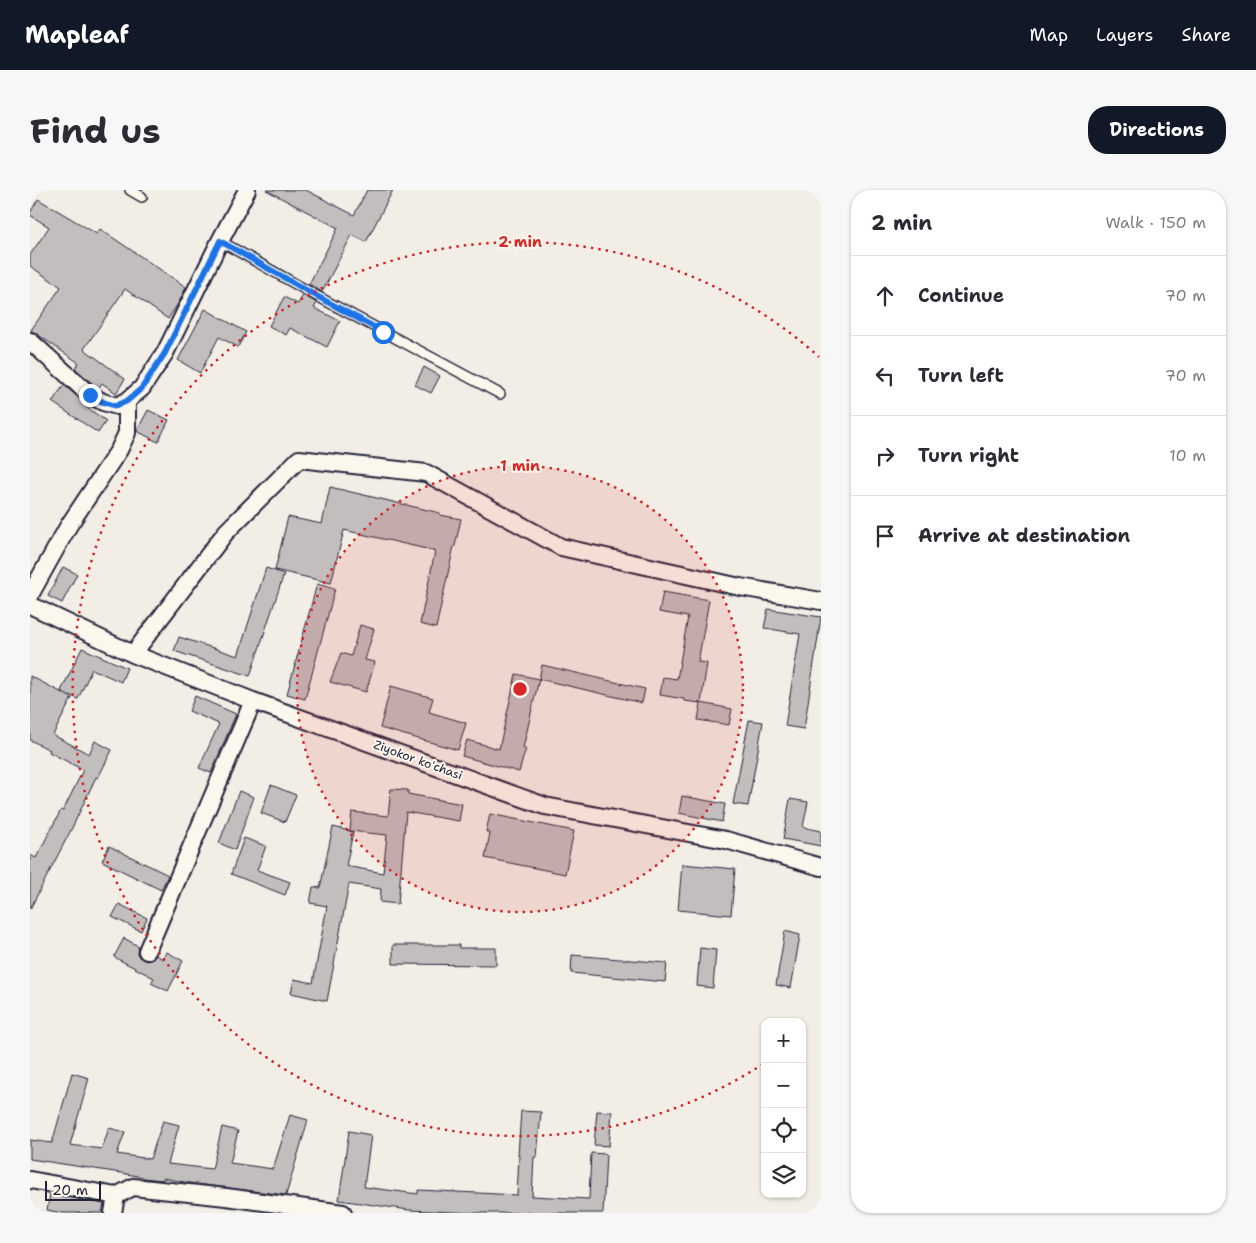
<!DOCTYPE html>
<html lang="en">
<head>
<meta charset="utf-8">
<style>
  body { margin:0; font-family:"Shantell Sans",sans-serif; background:#f7f7f7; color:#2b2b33 }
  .controls { position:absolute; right:15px; bottom:15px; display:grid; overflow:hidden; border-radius:10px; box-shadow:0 1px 4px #0004 }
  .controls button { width:45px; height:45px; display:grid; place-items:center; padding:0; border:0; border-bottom:1px solid #e1e1e2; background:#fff; color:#2b2b33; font:25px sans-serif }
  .scale { position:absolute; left:15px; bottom:12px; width:56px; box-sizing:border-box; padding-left:5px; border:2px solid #22223b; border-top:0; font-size:14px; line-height:18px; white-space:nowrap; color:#22223b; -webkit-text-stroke:4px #fbf7ec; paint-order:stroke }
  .stop { position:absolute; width:15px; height:15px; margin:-11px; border:4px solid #1a73e8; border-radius:50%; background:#fff }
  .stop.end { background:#1a73e8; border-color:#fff; box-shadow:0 1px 5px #0008 }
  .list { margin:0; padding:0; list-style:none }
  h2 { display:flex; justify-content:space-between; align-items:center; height:65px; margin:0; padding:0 20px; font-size:21px }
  h2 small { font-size:16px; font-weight:400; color:#7c7c81 }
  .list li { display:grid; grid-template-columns:32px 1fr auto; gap:15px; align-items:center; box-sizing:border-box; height:80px; padding:0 20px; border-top:1px solid #e1e1e2 }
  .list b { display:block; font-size:19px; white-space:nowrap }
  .list em { font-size:16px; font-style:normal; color:#7c7c81 }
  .icon { flex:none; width:28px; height:28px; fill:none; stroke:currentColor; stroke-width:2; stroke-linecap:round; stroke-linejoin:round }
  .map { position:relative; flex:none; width:791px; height:1023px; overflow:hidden; border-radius:20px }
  header { display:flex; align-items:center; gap:30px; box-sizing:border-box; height:70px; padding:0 25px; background:#111827; color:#fff }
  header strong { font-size:24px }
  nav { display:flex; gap:28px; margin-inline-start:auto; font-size:18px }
  .intro { display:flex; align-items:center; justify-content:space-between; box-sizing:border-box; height:120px; padding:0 30px }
  h1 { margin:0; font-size:35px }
  .button { padding:12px 22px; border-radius:20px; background:#111827; color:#fff; font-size:18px; font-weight:700 }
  main { display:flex; gap:30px; padding:0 30px }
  aside { flex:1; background:#fff; border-radius:20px; box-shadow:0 1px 4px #0004 }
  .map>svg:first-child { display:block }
  .building { fill:#c2bebe; stroke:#22223b; fill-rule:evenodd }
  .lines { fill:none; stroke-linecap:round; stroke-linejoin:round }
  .lane-casing { stroke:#22223b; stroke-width:12 }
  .street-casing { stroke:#22223b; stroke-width:20 }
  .lane { stroke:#fbf7ec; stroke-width:9 }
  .street { stroke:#fbf7ec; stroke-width:16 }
  .route { stroke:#1a73e8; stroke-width:6 }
  .ring { fill:none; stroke:#d62828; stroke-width:2.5; stroke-dasharray:2.5 5 }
  .labels { text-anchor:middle; stroke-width:4; stroke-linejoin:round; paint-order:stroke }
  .street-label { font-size:12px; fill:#22223b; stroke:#fbf7ec }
  .centre { fill:#d62828; stroke:#fbf7ec; stroke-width:2.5 }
  .ring-label { font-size:15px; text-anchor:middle; font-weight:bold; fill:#d62828; stroke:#fbf7ec; stroke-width:4; stroke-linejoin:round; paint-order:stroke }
</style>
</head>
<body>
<header>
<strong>Mapleaf</strong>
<nav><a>Map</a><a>Layers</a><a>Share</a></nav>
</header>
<div class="intro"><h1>Find us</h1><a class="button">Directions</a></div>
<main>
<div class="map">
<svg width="791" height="1023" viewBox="0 0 791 1023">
  <rect width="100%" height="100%" fill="#f2eee5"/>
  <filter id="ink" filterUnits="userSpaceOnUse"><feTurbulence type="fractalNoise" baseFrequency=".02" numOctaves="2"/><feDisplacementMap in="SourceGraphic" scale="10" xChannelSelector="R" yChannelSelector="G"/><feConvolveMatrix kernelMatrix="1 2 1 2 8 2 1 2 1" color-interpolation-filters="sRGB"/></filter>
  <g filter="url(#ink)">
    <path class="building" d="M236,0h40l48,25 13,-25h26l-27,52 -14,-7 -30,57 -13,-8 29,-56z
      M8,9l59,35 3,-5 86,58 -7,15 -11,17 -43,-30 -41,60 41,30 -9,14 -14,-10 -4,5 -2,-1 -21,-19 4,-5 -48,-33 30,-43 -31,-21v-11l19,-28 -19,-12v-2z
      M273,105l14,8 -3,5 26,13 -13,26 -37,-19 -4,7 -17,-9 15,-29 14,7z
      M175,119l41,23 -8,15 -19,-10 -19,36 -22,-13z
      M394,177l16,9 -9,17 -16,-8z
      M34,195l23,20 -1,2 20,14 -8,12 -46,-31z
      M118,220l21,10 -11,22 -21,-11z
      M300,297l110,26v2l21,4 -6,27h-1l-18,82 -16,-4 15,-73 -91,-21 -13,53 -56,-13 13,-53 34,7z
      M33,377l14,7 -15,29 -14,-7z
      M236,378l18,6 -34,102 -76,-25 5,-14 59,19z
      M287,394l18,5 -30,110 -18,-5z
      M633,402l46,8 -11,62 9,1 -6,40 -17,-2v-2l-24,-4 3,-18 14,2 11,-62 -29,-5z
      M738,419l53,8 -17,112 -19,-3 15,-92 -36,-6z
      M330,435l14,4 -9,31 10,2 -9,30 -36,-10 11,-29 10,3z
      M52,458l45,20 -6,14 -29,-13 -14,30 -17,-8z
      M512,475l103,24 -3,14 -103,-24z
      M486,484l23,5 -16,69h3l-7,24 -57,-16 5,-16 32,9z
      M0,486l42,22 -19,37 36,19 6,-13 17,9 -14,28 -2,-1 -24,51 -42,81v-54l6,3 25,-48 2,1 20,-41 -34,-18 1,-2 -20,-10z
      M361,496l42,12 -4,14 37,11 -8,27 -78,-22z
      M165,506l41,18 -25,59 -12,-5 20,-44 -30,-13z
      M671,513l31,6 -3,16 -31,-5z
      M719,530l14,2 -15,84 -15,-2z
      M241,595l25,10 -11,27 -24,-9z
      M361,599l17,1v4l54,10 -3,17 -53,-9 -8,92 -18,-2 1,-13 -32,-5 -22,117 -36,-8 3,-14 19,4 14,-77 -17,-3 3,-16 7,1 13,-61 17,4 2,-19 36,4zM320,641l37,4 -4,38 -37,-7 7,-34z
      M209,601l15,6 -19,53 -16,-7z
      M652,606l43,8 -3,18 -43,-9z
      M760,609l18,3 -5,25 18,4v15l-38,-7z
      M460,624l84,17 -9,43 -80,-16 5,-25 -4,-1z
      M214,648l22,8 -9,24 33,12 -5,13 -54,-21z
      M79,656l59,29 -7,15 -59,-29z
      M652,674l53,5 -4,46 -53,-5z
      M89,714l28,14 -6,13 -29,-14z
      M755,741l15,4 -9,53 -15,-3z
      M94,748l14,8 -1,7 2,4 5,3 4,1 5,-2 3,-4 7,4 4,-7 16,9 -15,30 -17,-8 3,-5 -40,-21z
      M363,755h66v3h37v17l-103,-1z
      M670,758l16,2 -3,38 -16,-2z
      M542,765l95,8 -2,19 -94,-9z
      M42,883l17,5 -19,67 32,4 7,-21 16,4 -8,22 33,5 13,-38 16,4 -11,39 44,5 10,-42 16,4 -8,32 43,6 17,-54 18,5 -22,75 -91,-11 -32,-6v2l-20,-2v-1l-22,-4 -91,-14v-19l22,3z
      M491,921l20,1 -4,45h-3l-2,39 57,3 2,-46 15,1 -3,59h-128l-66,-3 -70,-10 10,-69 22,4 -7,52 54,7v-4l99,5 2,-39 -1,-1z
      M567,921l15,1 -3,34 -15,-1z
      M20,1004l54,10 -2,9h-39l-16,-3z"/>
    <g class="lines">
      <defs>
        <path id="lane" d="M100,0l12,7
          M190,51l93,53 187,100"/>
        <path id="street" d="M0,151l60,54 13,7 14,4 10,-5 15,-13 23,-35 55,-112 27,-51
          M0,405l39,-70 50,-75 8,-17v-32
          M0,415l103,49 120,47 292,105 181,34 95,27
          M103,464l93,-122 73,-73 127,14 135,74 179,40 81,14
          M117,761l106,-250
          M0,990l86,16 17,-9 93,10 117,16
          M83,1023l3,-17"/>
      </defs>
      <use href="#lane" class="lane-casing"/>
      <use href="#street" class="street-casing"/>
      <use href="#lane" class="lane"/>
      <use href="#street" class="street"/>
    </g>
  </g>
  <g class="lines" filter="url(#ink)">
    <path class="route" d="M60,205l13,7 13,4 11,-5 15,-13 23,-35 55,-112 93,53 70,38"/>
  </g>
  <circle cx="490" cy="499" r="223" fill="#d62828" fill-opacity=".12"/>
  <g class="ring">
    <circle cx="490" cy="499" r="223"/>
    <path d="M733 874A447 447 0 1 1 789 167"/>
  </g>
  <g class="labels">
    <g class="street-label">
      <text transform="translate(388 570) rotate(20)" y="4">Ziyokor koʻchasi</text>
    </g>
  </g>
  <circle cx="490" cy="499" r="8" class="centre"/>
  <g class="ring-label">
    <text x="490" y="57">2 min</text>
    <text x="490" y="281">1 min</text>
  </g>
</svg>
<div class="controls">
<button>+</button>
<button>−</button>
<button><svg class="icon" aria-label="locate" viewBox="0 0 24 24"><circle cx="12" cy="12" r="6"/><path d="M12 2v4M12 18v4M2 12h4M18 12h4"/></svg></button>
<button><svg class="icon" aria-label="layers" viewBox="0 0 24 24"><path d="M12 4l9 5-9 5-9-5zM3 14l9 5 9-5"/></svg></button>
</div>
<div class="scale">20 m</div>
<div class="stop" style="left:353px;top:142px"></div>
<div class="stop end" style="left:60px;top:205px"></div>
</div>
<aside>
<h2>2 min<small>Walk · 150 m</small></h2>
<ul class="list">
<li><svg class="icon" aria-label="ahead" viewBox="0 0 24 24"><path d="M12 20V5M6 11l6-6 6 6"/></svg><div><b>Continue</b></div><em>70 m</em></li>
<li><svg class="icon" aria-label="left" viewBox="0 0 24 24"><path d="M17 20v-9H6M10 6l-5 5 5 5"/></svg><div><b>Turn left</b></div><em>70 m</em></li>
<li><svg class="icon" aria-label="right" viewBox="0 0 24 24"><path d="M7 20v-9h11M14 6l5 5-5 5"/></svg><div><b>Turn right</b></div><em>10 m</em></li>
<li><svg class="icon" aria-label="arrive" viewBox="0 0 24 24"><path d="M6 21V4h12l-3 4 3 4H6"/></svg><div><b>Arrive at destination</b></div></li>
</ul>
</aside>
</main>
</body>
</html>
